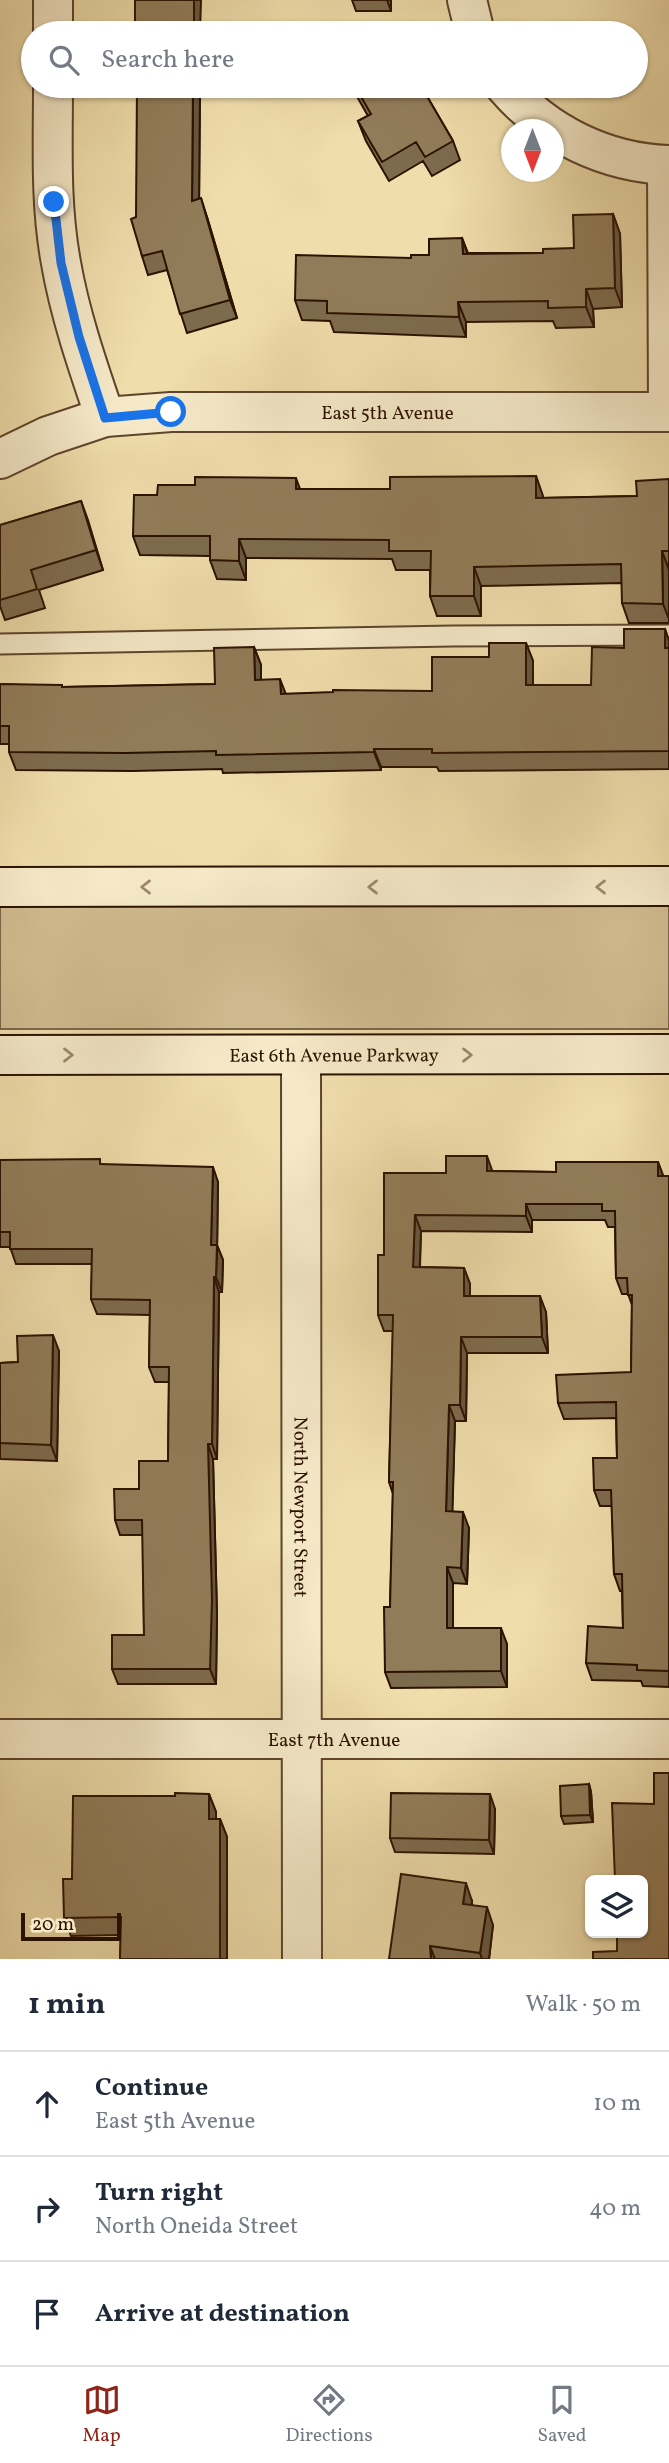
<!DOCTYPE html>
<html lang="en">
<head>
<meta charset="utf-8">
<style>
  body { margin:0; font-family:Vollkorn,serif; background:#f6f6f7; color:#1f2937 }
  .controls { position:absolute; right:21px; bottom:21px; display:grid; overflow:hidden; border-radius:10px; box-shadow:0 2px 5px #0004 }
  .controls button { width:63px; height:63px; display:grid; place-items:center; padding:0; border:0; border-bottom:2px solid #e0e1e3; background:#fff; color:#1f2937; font:35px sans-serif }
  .compass { position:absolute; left:501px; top:119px; width:63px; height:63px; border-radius:50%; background:#fff; box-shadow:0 2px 5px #0004; rotate:180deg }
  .scale { position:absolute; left:21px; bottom:18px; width:100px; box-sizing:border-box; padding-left:7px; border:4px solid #2c1201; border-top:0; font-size:19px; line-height:24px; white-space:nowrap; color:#2c1201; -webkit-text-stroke:5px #f5e9c8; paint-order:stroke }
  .stop { position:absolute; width:21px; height:21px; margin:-16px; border:5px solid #1a73e8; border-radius:50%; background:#fff }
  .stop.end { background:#1a73e8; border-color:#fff; box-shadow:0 2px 7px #0008 }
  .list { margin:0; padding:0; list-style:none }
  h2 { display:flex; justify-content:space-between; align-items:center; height:91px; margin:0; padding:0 28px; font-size:30px }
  h2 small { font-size:23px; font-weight:400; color:#747a83 }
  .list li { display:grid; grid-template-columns:46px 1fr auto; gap:21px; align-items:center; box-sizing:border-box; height:105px; padding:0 28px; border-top:2px solid #e0e1e3 }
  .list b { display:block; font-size:26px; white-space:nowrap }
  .list p { margin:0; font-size:23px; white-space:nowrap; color:#747a83 }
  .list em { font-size:23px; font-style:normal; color:#747a83 }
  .icon { flex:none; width:38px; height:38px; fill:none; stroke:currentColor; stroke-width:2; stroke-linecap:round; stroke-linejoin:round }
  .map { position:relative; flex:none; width:669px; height:1959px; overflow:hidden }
  .search { position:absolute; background:#fff; box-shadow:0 2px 5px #0004; left:21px; right:21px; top:21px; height:77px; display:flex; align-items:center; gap:18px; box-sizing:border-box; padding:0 24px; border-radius:38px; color:#747a83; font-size:26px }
  .sheet { height:406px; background:#fff }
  nav { display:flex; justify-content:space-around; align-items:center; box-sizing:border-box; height:98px; border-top:2px solid #e0e1e3; background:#fff; font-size:19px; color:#747a83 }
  nav a { display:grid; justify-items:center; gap:4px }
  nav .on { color:#8f2418 }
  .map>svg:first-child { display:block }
  .green { fill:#ceba8e; stroke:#7d6648; stroke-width:2 }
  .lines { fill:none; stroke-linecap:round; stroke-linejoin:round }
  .lane-casing { stroke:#5d452c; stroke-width:23 }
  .street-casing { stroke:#5d452c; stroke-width:42 }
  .secondary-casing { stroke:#2c1201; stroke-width:42 }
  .lane { stroke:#f5e9c8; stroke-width:19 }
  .street { stroke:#f5e9c8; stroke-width:38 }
  .secondary { stroke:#f5e9c8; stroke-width:38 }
  .wall { fill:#7d6b4d; stroke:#2c1201; stroke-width:2 }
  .shaded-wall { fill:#66573e; stroke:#2c1201; stroke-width:2 }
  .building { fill:#917c59; stroke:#2c1201; stroke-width:2 }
  .oneway { stroke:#9b886e }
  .route { stroke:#1a73e8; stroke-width:9 }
  .labels { text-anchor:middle; stroke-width:5; stroke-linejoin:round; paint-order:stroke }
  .street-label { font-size:19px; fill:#2c1201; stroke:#f5e9c8 }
</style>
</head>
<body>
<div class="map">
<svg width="669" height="1959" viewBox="0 0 669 1959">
  <rect width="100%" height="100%" fill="#efddab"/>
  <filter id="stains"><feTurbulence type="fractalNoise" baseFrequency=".00286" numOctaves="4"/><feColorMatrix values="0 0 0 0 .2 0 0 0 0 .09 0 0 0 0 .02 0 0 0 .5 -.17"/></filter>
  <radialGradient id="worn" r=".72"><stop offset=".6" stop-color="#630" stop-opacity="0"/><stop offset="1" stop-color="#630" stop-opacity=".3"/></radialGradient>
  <path class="green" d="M0,903l669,1v125h-669z"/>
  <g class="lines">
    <defs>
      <path id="lane" d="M0,644l453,-8 216,-1"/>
      <g id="street">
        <path d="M53,0v33"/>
        <path d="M467,0l8,33"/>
        <path d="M53,86c0,59 -3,118 8,177 9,52 27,104 44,154"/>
        <path d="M505,86c41,48 101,77 164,79"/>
        <path d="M667,165l1,247"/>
        <path id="s1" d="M0,459l48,-23 57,-19 66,-5h498"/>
        <path id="s2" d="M301,1055l1,904"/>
        <path id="s3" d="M0,1739h669"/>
      </g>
      <g id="secondary">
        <path d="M0,887l669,-1"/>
        <path id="s4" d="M0,1055l669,-1"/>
      </g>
    </defs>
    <use href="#lane" class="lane-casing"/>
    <use href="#street" class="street-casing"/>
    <use href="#secondary" class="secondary-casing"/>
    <use href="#lane" class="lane"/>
    <use href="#street" class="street"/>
    <use href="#secondary" class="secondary"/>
  </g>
  <path class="wall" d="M352,0h39v11h-35z
    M200,86l-1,113 8,18 30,101 -50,15 -20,-63 -19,5 -6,-19 -6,-39z
    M351,86h70l32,55 7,19 -28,16 -9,-15 -34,20 -23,-40 -8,-20 10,-5z
    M613,214l7,20 2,73 -29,2 1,18 -38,1 -3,-7 -87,1v15l-132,-5 -4,-11 -28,-1 -7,-20 116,-42 18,-3 33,-17 6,15h75l31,-5z
    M536,476l7,22 94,-2 32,-17v144h-40l-7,-20v-20l-141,3v30h-44l-7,-20v-26h-34l-4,-11 -146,-1v22l-29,-1 -7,-19v-4l-70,-1 -7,-19 24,-41 38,-10 105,4h90z
    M81,501l22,69 -64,20 6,18 -40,12 -5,-14v-81z
    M665,629l4,12v128l-230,2 -2,-4h-56v3l-158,3 -1,-4 -90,2 -116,-1 -7,-18v-8h-9v-60l62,3 153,-3 39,-37 7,18v15l24,14 147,-3 57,-34 37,-14 7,18v24h58l33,-37z
    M0,1160l102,4 116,18 -1,63 6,15 -1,32h-3l-2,167h-4l4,155 -1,70h-98l-6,-15 32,-34 -1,-100h-23l-5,-15 24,-31 29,-28 1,-79h-14l-6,-15 1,-52 -53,-1 -6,-15 1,-35h-76l-6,-17h-10z
    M658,1162l5,14h6v511l-26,-1 -2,-5 -49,-1 -6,-17 37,-35 -1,-37h-2l-6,-17 -2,-68h-12l-6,-16 23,-32 -1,-40 -52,1 -6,-16 73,-31 1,-67 -4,-11h-6l-6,-16 -1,-51h-7l-3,-7h-73v12l-111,-1 -1,36 44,1 6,16v12l76,16 2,41h-81l-1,68h-11l-3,91 17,16 -2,56 -14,-1v45l54,16v43l-116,1 -6,-16 5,-65 3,-113 -4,-12 4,-151h-9l-6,-16 6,-60 62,-82 47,-2 63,1z
    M59,1351l-2,110 -57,-2v-96l18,-1z
    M589,1784l2,8 2,30 -29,2 -3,-8z
    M209,1794l7,18v7h4l7,18v122h-107l1,-24 -50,1 -7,-18 8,-39 103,-83z
    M495,1809l-1,45 -99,-2 -5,-14z
    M472,1901v4l21,20 -4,34h-100z"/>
  <path class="shaded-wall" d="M194,0h7l-1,33h-6z
    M387,0h4v11z
    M193,86h7l-1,133 -7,-18z
    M201,198l6,19 30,101 -7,-18z
    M613,214l7,20 2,73 -7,-19z
    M462,238l7,20 -6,-4z
    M586,289l7,20 1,18 -8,-20z
    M458,302l8,20v15l-7,-20z
    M536,476l7,20v22l-7,-20z
    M296,478l7,19 -7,-8z
    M81,501l7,19 15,50 -7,-20z
    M239,539l7,19v22l-7,-19z
    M662,551l7,19v49l-6,-15z
    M474,567l7,19v30l-7,-20z
    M665,629l4,12v17l-4,-10z
    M526,643l7,18v42l-7,-18z
    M254,647l7,18v33l-6,-18z
    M280,679l7,18 -6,-3z
    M374,749l7,18v3l-7,-18z
    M487,1156l6,17 -6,-2z
    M658,1162l6,16 -6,-2z
    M213,1167l5,15 -1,78 -6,-15z
    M526,1204l6,16v12l-6,-16z
    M415,1215l6,16 -2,52 -6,-16z
    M217,1245l6,15 -1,32 -6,-15z
    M464,1268l6,16v28l-6,-16z
    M214,1277l5,15 -2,167 -5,-15z
    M540,1296l6,16 2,41 -6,-16z
    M53,1335l6,16 -2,110 -6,-16z
    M461,1337l6,16 -1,68 -6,-16z
    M449,1405l6,16 -3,107 -6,-17z
    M208,1444l5,15 4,155 -1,70 -6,-15z
    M463,1512l6,16 -2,56 -6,-16z
    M447,1567l6,16v61l-6,-16z
    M501,1628l6,16v43l-6,-16z
    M589,1784l2,8 2,30 -3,-7z
    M209,1794l7,18v25l-7,-18z
    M490,1794l5,15 -1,45 -5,-14z
    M220,1819l7,18v122h-7z
    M466,1883l6,18 -3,21 -6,-18z
    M487,1907l6,18 -4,34h-7l-2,-6z
    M430,1946l5,13h-4z"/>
  <path class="building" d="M135,0h59v33h-59z
    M137,86h56l-1,115 9,-3 29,102 -50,14 -18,-63 -20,5 -11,-37 5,-2z
    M355,86h66l32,55 -28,16 -9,-15 -34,20 -24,-41 13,-7z
    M613,214l2,74 -29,1v18l-38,1v-7l-90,1 1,15 -132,-4v-12l-32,-1 1,-45 115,3v-3h18v-16l33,-1 1,16 80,-1v-4l31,-1 -1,-33z
    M536,476v22l101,-2 -1,-15 33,-2v72h-7l1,53 -41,-1 -1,-39 -147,3v29h-44l1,-45h-42v-11l-150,-1v22l-29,-1v-24h-77l1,-41h23l1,-10h37v-8l101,1v11h94v-12z
    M81,501l15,49 -65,20 6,19 -37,11v-75z
    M624,629h41v19h4v103l-237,2v-4h-58v3l-158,3v-4l-91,2 -116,-1v-26h-9v-42l62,1v2l153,-3 -1,-36 40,-1 1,33 25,-1 1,15 52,-2v-2l99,1v-34h57v-14h37v42h65l1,-38 32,1z
    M446,1156h41v15l69,1v-10h102v14h11v495l-32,-1v-5l-51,-2 2,-37 35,2 -1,-54h-8l-3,-84h-17l-1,-32h24l-1,-56 -58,1 -2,-28 75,-3 1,-77h-4l-1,-17h-11l-1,-67h-13v-7h-76v12l-111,-1 -2,52 51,1v28h76l2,41h-81l-1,68h-11l-3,106 17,1 -2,56 -14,-1v61h54v43l-116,1 -1,-65h6l3,-125h-4l4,-167h-15v-60h6v-82h62z
    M100,1159v5l113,3 -2,78h6l-1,32h-2l-2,167h-4l4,155 -2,70h-98v-34h32l-2,-115h-27l-1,-31h25v-28h29l1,-94h-20l1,-67 -59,-1 1,-50h-82v-17h-10v-72z
    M53,1335l-2,110 -51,-2v-80l18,-1 -1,-26z
    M654,1773h15v186h-76v-7l24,-1v-18h26v-53h-28l-3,-77 42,1z
    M589,1784l1,31 -29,1 -1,-30z
    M175,1793l34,1v25h11v140h-100l1,-42 -57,1 -1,-39h9l1,-83h102z
    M391,1793l99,1 -1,46 -99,-2z
    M401,1874l65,9 -3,21 24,3 -7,46 -50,-7 1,13h-42z"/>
  <defs><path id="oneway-chevron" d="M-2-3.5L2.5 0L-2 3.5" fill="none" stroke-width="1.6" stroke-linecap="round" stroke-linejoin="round" transform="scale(1.75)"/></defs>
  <g class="oneway">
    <use href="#oneway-chevron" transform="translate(146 887) rotate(-180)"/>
    <use href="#oneway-chevron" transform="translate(373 887) rotate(180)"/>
    <use href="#oneway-chevron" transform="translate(601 887) rotate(180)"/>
    <use href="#oneway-chevron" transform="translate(68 1055)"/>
    <use href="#oneway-chevron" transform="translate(467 1055)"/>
  </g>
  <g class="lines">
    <path class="route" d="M54,202l7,61 18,74 26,81 66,-6"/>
  </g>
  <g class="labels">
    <g class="street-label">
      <text dy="7" stroke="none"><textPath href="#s1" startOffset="396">East 5th Avenue</textPath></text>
      <text dy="7" stroke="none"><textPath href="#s4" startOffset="334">East 6th Avenue Parkway</textPath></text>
      <text dy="7" stroke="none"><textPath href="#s2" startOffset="452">North Newport Street</textPath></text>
      <text dy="7" stroke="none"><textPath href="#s3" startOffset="334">East 7th Avenue</textPath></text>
    </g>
  </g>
  <rect width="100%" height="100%" filter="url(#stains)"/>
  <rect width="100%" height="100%" fill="url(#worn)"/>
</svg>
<div class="controls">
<button><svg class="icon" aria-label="layers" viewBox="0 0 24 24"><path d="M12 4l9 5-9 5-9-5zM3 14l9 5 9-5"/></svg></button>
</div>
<svg class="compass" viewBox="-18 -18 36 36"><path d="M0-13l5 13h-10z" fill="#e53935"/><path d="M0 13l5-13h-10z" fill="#747a83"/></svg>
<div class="scale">20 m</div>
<div class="stop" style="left:171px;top:412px"></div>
<div class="stop end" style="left:54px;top:202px"></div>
<div class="search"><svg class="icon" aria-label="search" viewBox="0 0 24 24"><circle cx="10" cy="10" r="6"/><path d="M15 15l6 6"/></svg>Search here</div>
</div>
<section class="sheet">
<h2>1 min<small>Walk · 50 m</small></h2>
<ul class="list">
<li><svg class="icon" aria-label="ahead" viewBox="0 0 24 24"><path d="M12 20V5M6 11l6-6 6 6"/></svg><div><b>Continue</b><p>East 5th Avenue</p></div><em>10 m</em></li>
<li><svg class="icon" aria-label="right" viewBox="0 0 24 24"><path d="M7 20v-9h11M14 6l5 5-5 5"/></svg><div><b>Turn right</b><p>North Oneida Street</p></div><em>40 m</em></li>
<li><svg class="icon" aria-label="arrive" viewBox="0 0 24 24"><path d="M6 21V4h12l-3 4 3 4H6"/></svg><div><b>Arrive at destination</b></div></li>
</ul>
</section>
<nav>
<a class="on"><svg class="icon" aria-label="map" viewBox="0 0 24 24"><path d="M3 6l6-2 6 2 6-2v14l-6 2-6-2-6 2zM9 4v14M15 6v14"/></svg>Map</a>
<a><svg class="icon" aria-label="directions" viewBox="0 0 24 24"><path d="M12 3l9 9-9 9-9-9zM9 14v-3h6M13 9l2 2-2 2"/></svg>Directions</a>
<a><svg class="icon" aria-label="saved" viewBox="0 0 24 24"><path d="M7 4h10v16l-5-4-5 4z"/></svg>Saved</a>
</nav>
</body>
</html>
